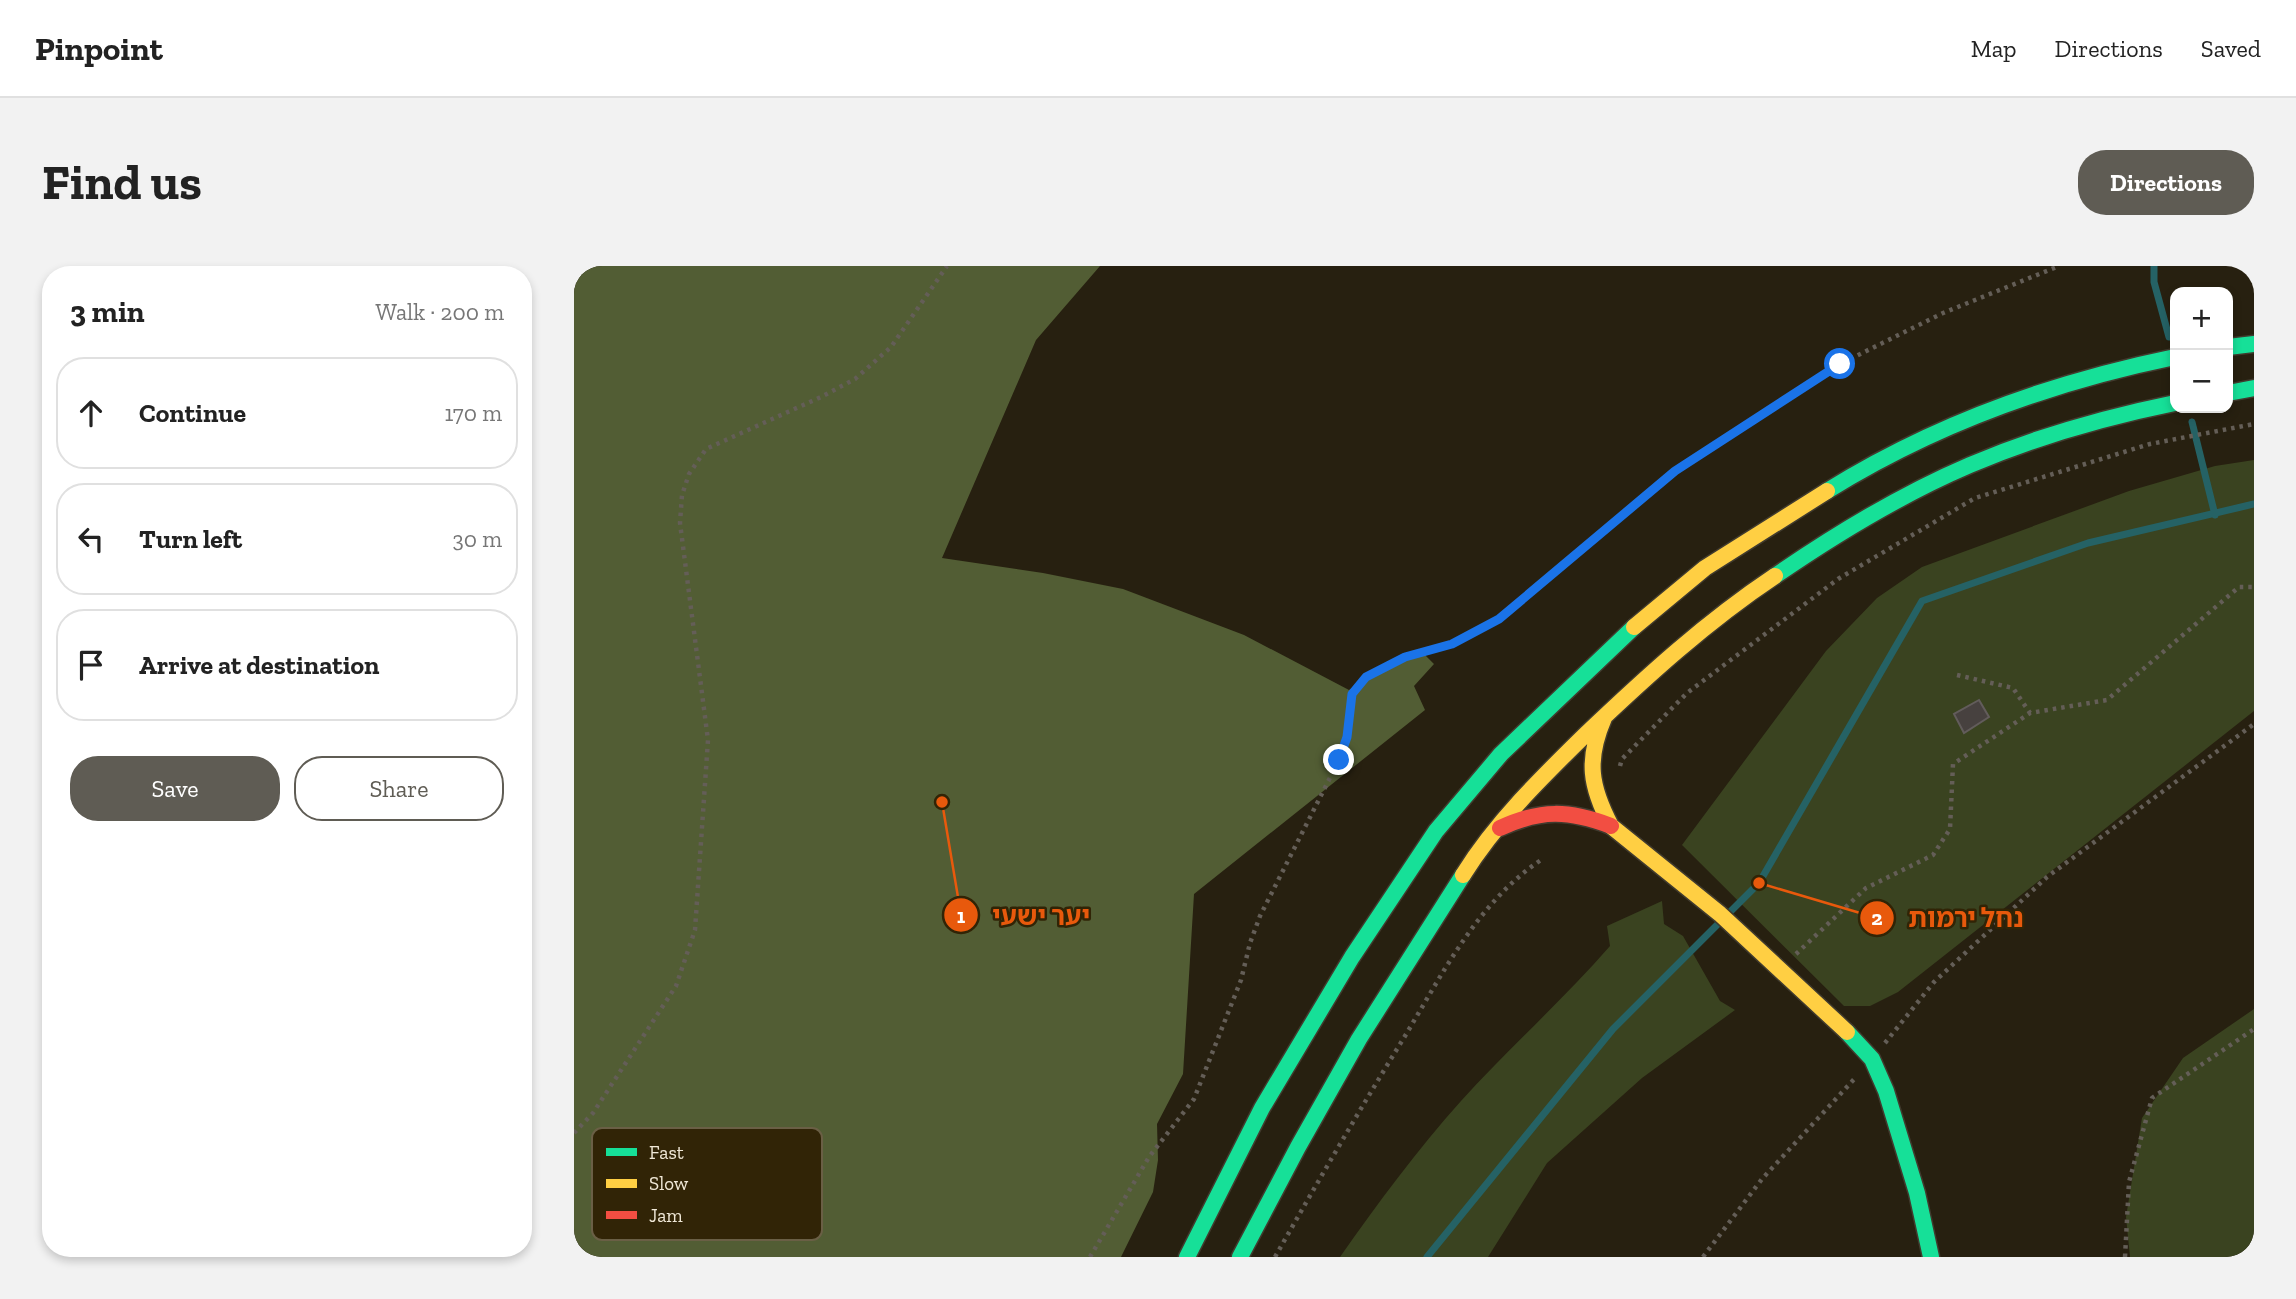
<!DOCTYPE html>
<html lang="en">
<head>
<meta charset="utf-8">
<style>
  body { margin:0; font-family:"Zilla Slab","Noto Sans Hebrew",serif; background:#f2f2f2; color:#222 }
  .controls { position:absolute; right:21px; top:21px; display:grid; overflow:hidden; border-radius:14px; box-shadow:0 4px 10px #0003 }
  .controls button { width:63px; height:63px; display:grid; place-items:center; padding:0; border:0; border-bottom:2px solid #e0e0e0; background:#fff; color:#222; font:35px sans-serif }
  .stop { position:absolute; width:21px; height:21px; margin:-16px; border:5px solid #1a73e8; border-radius:50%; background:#fff }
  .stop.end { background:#1a73e8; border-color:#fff; box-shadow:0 2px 7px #0008 }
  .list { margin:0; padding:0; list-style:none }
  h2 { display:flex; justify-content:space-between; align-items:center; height:91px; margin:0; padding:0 28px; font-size:30px }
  h2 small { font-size:23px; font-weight:400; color:#767676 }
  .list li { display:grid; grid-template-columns:46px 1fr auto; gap:21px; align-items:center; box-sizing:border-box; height:112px; margin:0 14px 14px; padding:0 14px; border:2px solid #e0e0e0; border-radius:28px }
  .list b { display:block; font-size:26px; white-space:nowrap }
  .list em { font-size:23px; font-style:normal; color:#767676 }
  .actions { display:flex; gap:14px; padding:21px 28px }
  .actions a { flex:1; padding:16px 0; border:2px solid #5f5c54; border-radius:28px; text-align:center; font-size:24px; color:#5f5c54 }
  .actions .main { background:#5f5c54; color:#fff }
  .icon { flex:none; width:38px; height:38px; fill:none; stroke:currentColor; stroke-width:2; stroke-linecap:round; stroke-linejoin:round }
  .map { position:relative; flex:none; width:1680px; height:991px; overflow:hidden; border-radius:28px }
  header { display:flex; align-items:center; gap:42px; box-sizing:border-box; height:98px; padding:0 35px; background:#fff; border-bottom:2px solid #e0e0e0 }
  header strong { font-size:33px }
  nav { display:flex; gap:38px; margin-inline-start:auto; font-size:24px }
  .intro { display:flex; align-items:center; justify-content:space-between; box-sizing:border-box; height:168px; padding:0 42px }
  h1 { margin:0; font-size:49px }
  .button { padding:18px 32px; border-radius:28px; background:#5f5c54; color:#fff; font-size:24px; font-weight:700 }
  main { display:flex; gap:42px; padding:0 42px }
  aside { flex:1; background:#fff; border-radius:28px; box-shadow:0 4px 10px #0003 }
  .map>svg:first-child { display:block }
  .green { fill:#3a4320 }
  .forest { fill:#525d34 }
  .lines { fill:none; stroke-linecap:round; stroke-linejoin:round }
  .stream { stroke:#256265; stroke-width:7 }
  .building { fill:#47413f; stroke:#625c5b; stroke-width:2 }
  .fast-casing { stroke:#413b2e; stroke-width:19 }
  .slow-casing { stroke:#413b2e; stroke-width:19 }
  .jam-casing { stroke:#413b2e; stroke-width:19 }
  .path { stroke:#645e57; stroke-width:4.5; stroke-dasharray:3.5 5; stroke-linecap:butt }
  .fast { stroke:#16e098; stroke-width:16 }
  .slow { stroke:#ffcf43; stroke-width:16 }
  .jam { stroke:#f24e42; stroke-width:16 }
  .route { stroke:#1a73e8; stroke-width:9 }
  .key { fill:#312406; stroke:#6a5f45; stroke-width:2 }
  .key-label { font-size:19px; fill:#f0e8d7 }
  .leader { fill:none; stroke:#e8590c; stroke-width:2.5 }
  .callout-dot { fill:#e8590c; stroke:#312406; stroke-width:2.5 }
  .mark-label { font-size:21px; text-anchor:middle; font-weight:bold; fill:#fff }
  .callout-label { font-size:26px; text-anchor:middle; font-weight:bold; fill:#e8590c; stroke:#312406; stroke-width:5; stroke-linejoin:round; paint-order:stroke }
</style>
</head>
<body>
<header>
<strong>Pinpoint</strong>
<nav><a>Map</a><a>Directions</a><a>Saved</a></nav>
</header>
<div class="intro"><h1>Find us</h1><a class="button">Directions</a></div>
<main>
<aside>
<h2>3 min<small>Walk · 200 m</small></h2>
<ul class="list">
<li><svg class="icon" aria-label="ahead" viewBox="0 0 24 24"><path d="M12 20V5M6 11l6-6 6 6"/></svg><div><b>Continue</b></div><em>170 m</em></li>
<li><svg class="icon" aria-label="left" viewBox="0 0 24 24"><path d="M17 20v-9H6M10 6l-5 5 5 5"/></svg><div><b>Turn left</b></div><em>30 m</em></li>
<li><svg class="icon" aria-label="arrive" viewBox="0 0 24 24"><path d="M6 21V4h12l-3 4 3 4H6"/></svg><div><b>Arrive at destination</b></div></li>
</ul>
<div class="actions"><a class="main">Save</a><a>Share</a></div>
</aside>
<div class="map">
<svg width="1680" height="991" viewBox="0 0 1680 991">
  <rect width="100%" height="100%" fill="#272010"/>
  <path class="green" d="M1680,194v251l-356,281 -28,14h-26l-162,-161 144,-194 51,-53 45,-31 207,-76 86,-25z
    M1088,635l2,23 19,12 37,65 15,9 -93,68 -95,85 -59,94h-148c38,-54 77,-107 121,-156 48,-53 102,-101 149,-155l-3,-20z
    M1680,743v248h-124l-4,-40 16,-99 41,-60z"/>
  <path class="forest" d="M0,0h526l-64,74 -94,218 101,15 80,16 121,46 105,55 41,-28 34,-8 10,10 -20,22 11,24 -231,184 -11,180 -26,50 1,36 -5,32 -32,65h-547z"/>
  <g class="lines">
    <path class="stream" d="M1580,0v16l15,55
      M1618,156l23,93
      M853,991l186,-228 146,-146 163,-282 166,-58 166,-39"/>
  </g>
  <path class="building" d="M1405,434l10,17 -25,16 -10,-19z"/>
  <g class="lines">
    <defs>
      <path id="fast" d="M1654,81l26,-3
        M1654,127l26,-5
        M1253,225c106,-66 226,-109 348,-134
        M1201,310c61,-42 127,-82 195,-111 66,-28 136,-48 205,-62
        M1273,766l25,27 14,32 31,102 14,64
        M613,991l75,-149 90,-151 84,-126 65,-77 133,-127
        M666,991l58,-110 61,-108 104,-164"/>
      <path id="slow" d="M1060,361l71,-59 122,-77
        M1030,452c-18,42 -14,68 7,108
        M1037,560l109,88 127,118
        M889,609c33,-53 79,-98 123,-141 60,-57 120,-112 189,-158"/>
      <path id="jam" d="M926,562c41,-19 69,-18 111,-2"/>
    </defs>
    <use href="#fast" class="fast-casing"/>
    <use href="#slow" class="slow-casing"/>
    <use href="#jam" class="jam-casing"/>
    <path class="path" d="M1383,409l56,13 17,25
      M1046,500l2,-7 65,-66 151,-114 137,-81 175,-54 104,-20
      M1222,688l70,-66 67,-33 17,-26 3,-65 77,-51 77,-13 132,-113h15
      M1311,777l49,-61 113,-105 207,-153
      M0,867l19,-20 83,-127 19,-56 13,-190 -28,-217 2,-28 7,-21 17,-25 115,-52 34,-18 36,-32 56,-81
      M516,991l59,-100 45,-58 47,-119 9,-37 10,-27 79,-156 8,-23 5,-43 14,-17 39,-20 47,-13 46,-25 177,-148 165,-107 103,-51 116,-47
      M701,991c42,-74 85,-148 130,-221 38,-63 73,-134 136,-176
      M1129,991l59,-78 95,-103
      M1551,991l4,-75 23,-84 102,-69"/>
    <use href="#fast" class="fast"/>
    <use href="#slow" class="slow"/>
    <use href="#jam" class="jam"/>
  </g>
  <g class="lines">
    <path class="route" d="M765,494l8,-23 5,-43 14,-17 39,-20 47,-13 47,-25 176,-148 165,-107"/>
  </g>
  <rect x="18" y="862" width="230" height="112" rx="10" class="key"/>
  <rect x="32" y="882" width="31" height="8" fill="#16e098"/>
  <rect x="32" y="913" width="31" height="9" fill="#ffcf43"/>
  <rect x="32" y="945" width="31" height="8" fill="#f24e42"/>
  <g class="key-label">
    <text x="75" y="893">Fast</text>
    <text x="75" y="924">Slow</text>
    <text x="75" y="956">Jam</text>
  </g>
  <path class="leader" d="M368 536L387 649M1185 617L1303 652"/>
  <g class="callout-dot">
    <circle cx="368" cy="536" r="7"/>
    <circle cx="1185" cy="617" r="7"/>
    <circle cx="387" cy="649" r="18"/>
    <circle cx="1303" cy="652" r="18"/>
  </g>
  <g class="mark-label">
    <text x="387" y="657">1</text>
    <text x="1303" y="659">2</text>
  </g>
  <g class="callout-label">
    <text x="467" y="659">יער ישעי</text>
    <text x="1392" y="661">נחל ירמות</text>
  </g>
</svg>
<div class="controls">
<button>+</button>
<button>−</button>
</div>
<div class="stop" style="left:1266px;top:98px"></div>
<div class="stop end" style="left:765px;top:494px"></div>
</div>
</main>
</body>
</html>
